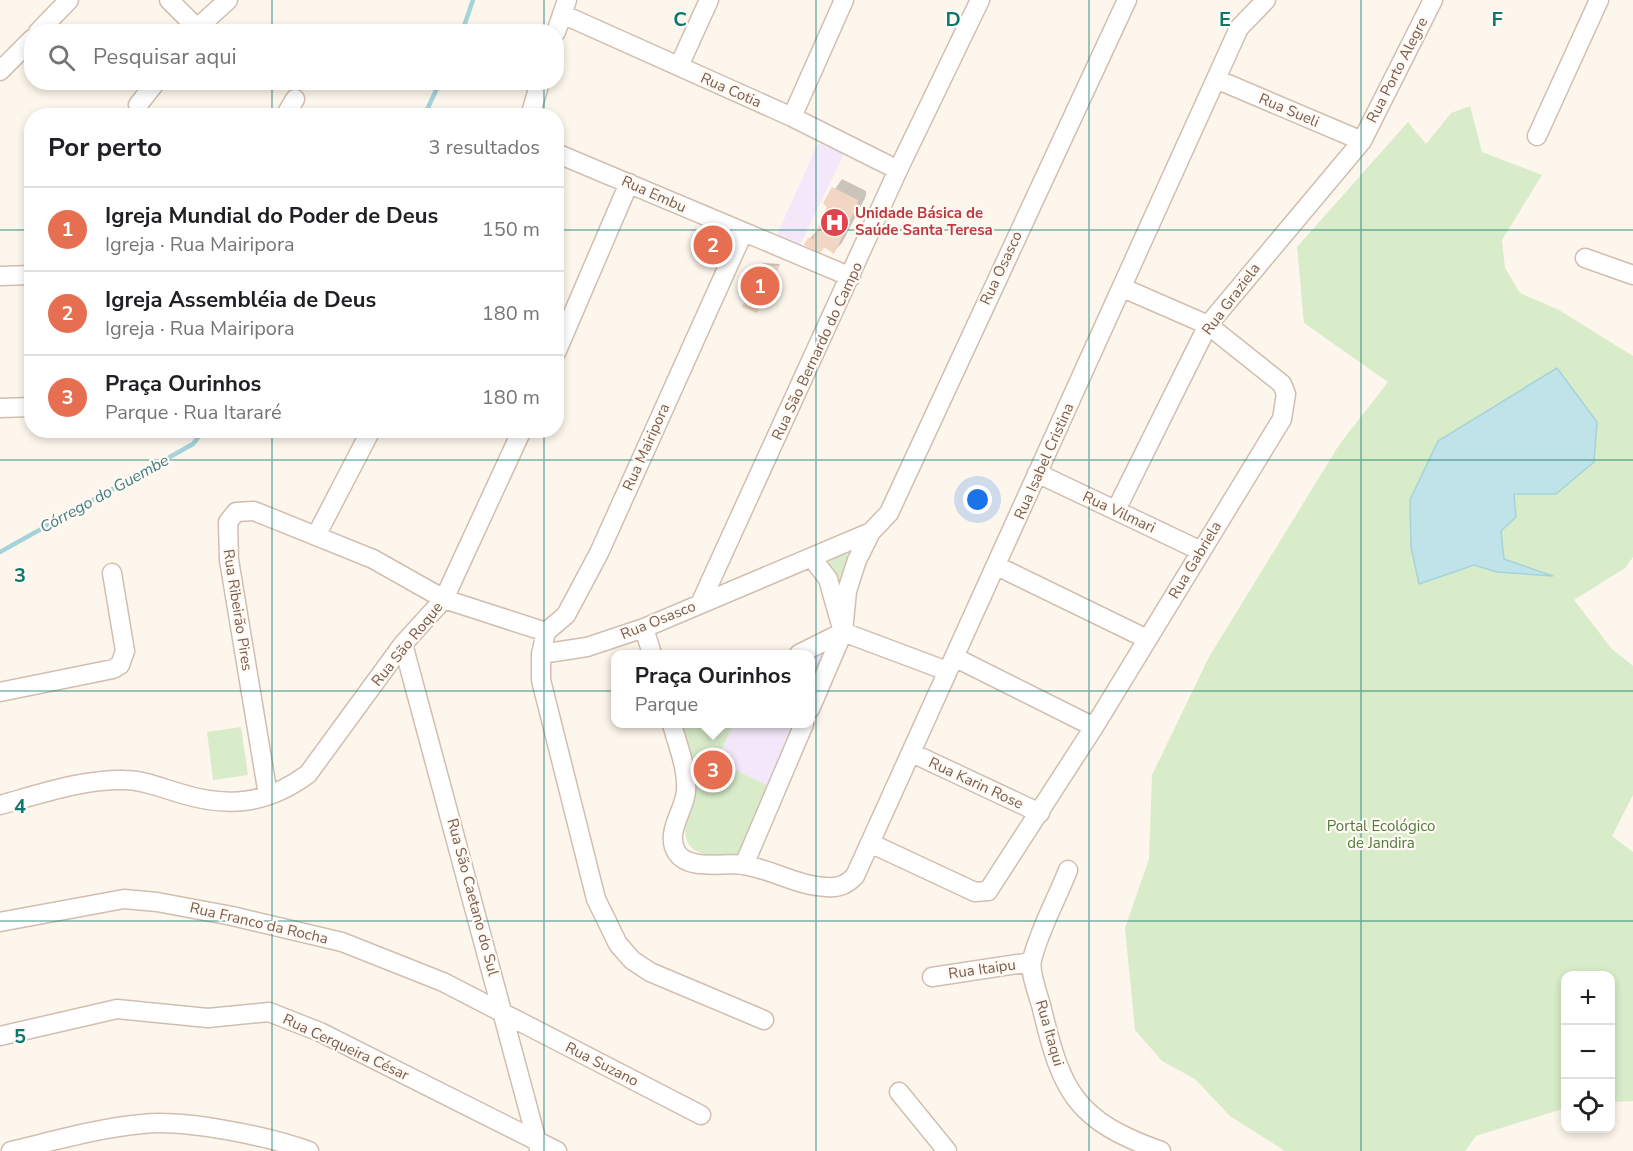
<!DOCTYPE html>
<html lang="pt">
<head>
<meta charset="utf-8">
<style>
  body { margin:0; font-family:"Nunito Sans",sans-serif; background:#f2f2f2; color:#202124 }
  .controls { position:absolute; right:18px; bottom:18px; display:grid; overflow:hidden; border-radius:12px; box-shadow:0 3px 9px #0003 }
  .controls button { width:54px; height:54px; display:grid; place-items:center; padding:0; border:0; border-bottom:2px solid #e0e0e0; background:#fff; color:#202124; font:30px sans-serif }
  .you { position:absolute; left:978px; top:500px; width:21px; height:21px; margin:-15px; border:4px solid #fff; border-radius:50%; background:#1a73e8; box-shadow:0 0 0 9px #1a73e833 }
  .badge { display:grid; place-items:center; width:39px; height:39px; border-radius:50%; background:#e76f51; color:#fff; font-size:20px; font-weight:700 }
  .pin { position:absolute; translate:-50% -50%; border:3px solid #fff; box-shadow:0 2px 6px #0006 }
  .popup { position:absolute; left:611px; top:650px; width:204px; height:78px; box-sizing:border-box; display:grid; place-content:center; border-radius:12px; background:#fff; filter:drop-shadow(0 2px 4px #0005); font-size:20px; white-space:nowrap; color:#757577 }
  .popup b { font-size:22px; color:#202124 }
  .popup::after { content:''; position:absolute; left:50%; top:100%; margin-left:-12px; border:12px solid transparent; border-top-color:#fff }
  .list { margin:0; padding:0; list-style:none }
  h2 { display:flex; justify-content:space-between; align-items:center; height:78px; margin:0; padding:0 24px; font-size:26px }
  h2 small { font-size:20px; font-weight:400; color:#757577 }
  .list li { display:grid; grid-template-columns:39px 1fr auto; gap:18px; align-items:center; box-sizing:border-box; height:84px; padding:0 24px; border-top:2px solid #e0e0e0 }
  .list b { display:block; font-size:22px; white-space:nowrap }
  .list p { margin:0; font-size:20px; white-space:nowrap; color:#757577 }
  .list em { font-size:20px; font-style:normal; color:#757577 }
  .icon { flex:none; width:33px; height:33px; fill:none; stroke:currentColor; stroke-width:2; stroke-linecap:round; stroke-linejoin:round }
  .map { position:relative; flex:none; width:1633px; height:1151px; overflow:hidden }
  .search { position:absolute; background:#fff; box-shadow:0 3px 9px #0003; left:24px; top:24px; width:540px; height:66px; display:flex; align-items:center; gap:15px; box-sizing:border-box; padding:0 21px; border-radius:24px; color:#757577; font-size:22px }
  .panel { position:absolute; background:#fff; box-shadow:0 3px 9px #0003; left:24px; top:108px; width:540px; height:330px; border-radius:24px }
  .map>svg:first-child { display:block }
  .education { fill:#f3e8fa }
  .green { fill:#d8ecc9 }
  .water { fill:#bfe3e8; stroke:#a5d3da; stroke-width:1.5 }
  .shadow { fill:#0003 }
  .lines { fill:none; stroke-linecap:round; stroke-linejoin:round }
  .stream { stroke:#a5d3da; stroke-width:4.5 }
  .building { fill:#f3d5c3 }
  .minor-casing { stroke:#d1beb0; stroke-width:21 }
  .minor { stroke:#fff; stroke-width:18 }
  .grid { fill:none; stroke:#0f766e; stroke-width:1.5; stroke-opacity:0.55 }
  .labels { text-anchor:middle; stroke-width:4.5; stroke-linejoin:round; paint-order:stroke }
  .street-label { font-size:15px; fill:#7a5c4d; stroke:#fffaf3 }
  .health-label { font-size:15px; font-weight:bold; fill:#be3a42; stroke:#fffaf3; text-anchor:start }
  .park-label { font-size:15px; fill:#537a41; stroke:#fffaf3 }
  .water-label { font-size:16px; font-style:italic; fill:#437c86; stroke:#fffaf3 }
  .grid-label { font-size:20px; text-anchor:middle; font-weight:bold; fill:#0f766e; stroke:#fffaf3; stroke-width:4.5; stroke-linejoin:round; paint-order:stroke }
</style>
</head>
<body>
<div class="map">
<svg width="1633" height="1151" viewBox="0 0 1633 1151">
  <rect width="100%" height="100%" fill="#fdf6ec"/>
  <path class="education" d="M818,143l26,11 -45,93 -23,-10z
    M816,654l8,1 -13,35v-33z
    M734,724h61l-28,61 -51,-24z"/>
  <path class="green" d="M1470,106l12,46 60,23 -40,65 3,28 15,25 39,17 74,46v201l-8,11 -51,32 38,49 21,17v129l-21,41 21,16v249l-22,1 -1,-126h-44l-1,132 -89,28 -11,15h-180l-55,-35 -35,-37 -33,-18 -27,-31 -10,-102 24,-69 3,-84 57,-118 130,-212 49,-63 -84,-59 -7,-76 111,-125 18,22 25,-31z
    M846,554l5,2 -7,38 -17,-27 3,-8z
    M681,724h53l-18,37 51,24 -26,70 -4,2c-33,-1 -59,-1 -50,-42 2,-9 9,-16 9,-26 -2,-21 -11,-43 -17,-63z
    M241,727l7,48 -35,5 -6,-48z"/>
  <path class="water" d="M1557,368l40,54 -3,40 -38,32h-42l2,23 -15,14 3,28 49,17 -56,-4 -23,-7 -55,19 -8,-37 -1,-47 28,-59z"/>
  <path class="shadow" d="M842,179l24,12v5l-24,47 -9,9 -24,-13 9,-9 10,-23 -3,-4z
    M720,227l8,4 -9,20 -5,6v-24z
    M763,263l17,1 -23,48 4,-46z"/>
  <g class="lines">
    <path class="stream" d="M462,32l11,-32
      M424,116l16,-34
      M0,552l193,-108 11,-14"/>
  </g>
  <path class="building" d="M832,187l26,13 -1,6 -23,48 -10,-7 -4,6 -16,-8 4,-7 5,1 14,-32 -4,-4z
    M713,232l10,4 -9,23 -12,-6z
    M759,265l20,1 -22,47 -15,-6z"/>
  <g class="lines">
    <defs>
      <path id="minor" d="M169,0l27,27
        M562,14l230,103 106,53
        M38,32l31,-32
        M193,32l35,-32
        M556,32l11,-32
        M679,66l30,-66
        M0,71l32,-32
        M1216,79l146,62
        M138,105l18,-23
        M285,116l10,-17
        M530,116l10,-34
        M792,117l52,-117
        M1537,136l62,-136
        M556,153l295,124
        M743,233l-144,320 -33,62 -20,17 -5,22v26l55,219 22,45 14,16 18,12 114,48
        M1585,258l48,17
        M0,276l32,-1
        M556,353l73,-170
        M0,408l32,-1
        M1037,473l164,78
        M1116,510l92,-185 154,-184 71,-141
        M316,536l55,-106
        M997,566l150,73
        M700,604l198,-434 82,-170
        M644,628l8,26
        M843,632l104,39
        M403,644l136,505
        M541,654l46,-7 57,-19 227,-96 18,-19 238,-513
        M799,654l44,-22 -15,-53 -16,-21
        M954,657l140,70
        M0,692l113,-23 7,-4 5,-14 -13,-78
        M810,709l33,-77 4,-41 10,-31 14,-28
        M672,724c5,20 16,45 14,67 -1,19 -22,42 -9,62 12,18 48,9 66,12 29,4 54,21 84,22 13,1 20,-3 28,-11l384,-848 27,-28
        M912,753l128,60
        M268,795l-39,-235 -1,-38 8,-10 18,-1 119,48 71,40 102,33
        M0,805c40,-11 83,-26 125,-25 18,0 37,8 54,13 48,15 87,12 129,-19l95,-130 41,-45 78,-169
        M870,843l105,49 13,-1 106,-164 188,-308 4,-25 -4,-10 -74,-59 -85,-37
        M744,865l60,-141
        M1068,870c-11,29 -29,60 -36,90 -3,13 7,36 10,49 20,85 35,112 119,142
        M0,922l124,-23 33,3 75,14 110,26 101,40 258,133
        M932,977l99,-15
        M0,1036l117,-27 91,9 61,-6 51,20 237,119
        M899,1092l48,59
        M11,1151c43,-10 87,-23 131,-27 43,-5 125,12 167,27"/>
    </defs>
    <use href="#minor" class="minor-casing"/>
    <use href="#minor" class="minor"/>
  </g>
  <path class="grid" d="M272,0v32M544,0v32M816,0v1151M1089,0v1151M1361,0v1151M272,82v34M544,82v34M0,230h32M556,230h1077M272,430v721M544,430v721M0,460h1633M0,691h1633M0,921h1633"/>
  <defs>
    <symbol id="hospital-disc" viewBox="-11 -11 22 22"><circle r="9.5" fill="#e0444e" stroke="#fffaf3"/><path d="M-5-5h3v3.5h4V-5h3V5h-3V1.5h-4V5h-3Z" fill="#fff"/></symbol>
  </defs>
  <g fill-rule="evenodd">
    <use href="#hospital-disc" x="818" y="206" width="33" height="33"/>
  </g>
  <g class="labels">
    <g class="street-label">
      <text transform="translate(1397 70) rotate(-63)" y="5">Rua Porto Alegre</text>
      <text transform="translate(731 90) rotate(24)" y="5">Rua Cotia</text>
      <text transform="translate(1289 110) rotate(23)" y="5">Rua Sueli</text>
      <text transform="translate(654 194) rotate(24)" y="5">Rua Embu</text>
      <text transform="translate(1001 268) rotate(-65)" y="5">Rua Osasco</text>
      <text transform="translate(1231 299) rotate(-53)" y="5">Rua Graziela</text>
      <text transform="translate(817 351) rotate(-65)" y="5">Rua São Bernardo do Campo</text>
      <text transform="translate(646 447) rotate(-66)" y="5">Rua Mairipora</text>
      <text transform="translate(1044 461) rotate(-66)" y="5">Rua Isabel Cristina</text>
      <text transform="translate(1119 512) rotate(25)" y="5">Rua Vilmari</text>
      <text transform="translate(1195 560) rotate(-59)" y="5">Rua Gabriela</text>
      <text transform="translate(238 610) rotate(81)" y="5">Rua Ribeirão Pires</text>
      <text transform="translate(658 620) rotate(-22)" y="5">Rua Osasco</text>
      <text transform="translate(407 644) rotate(-51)" y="5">Rua São Roque</text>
      <text transform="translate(976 783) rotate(25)" y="5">Rua Karin Rose</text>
      <text transform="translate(473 897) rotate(75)" y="5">Rua São Caetano do Sul</text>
      <text transform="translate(259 923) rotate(13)" y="5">Rua Franco da Rocha</text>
      <text transform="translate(982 969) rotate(-8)" y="5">Rua Itaipu</text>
      <text transform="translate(1050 1033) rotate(74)" y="5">Rua Itaqui</text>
      <text transform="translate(346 1047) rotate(25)" y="5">Rua Cerqueira César</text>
      <text transform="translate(602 1064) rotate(27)" y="5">Rua Suzano</text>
    </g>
    <g class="health-label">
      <text x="855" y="218">Unidade Básica de<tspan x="855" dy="17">Saúde Santa Teresa</tspan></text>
    </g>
    <g class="park-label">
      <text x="1381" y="831">Portal Ecológico<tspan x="1381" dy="17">de Jandira</tspan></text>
    </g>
    <g class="water-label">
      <text transform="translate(104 493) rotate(-29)" y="6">Córrego do Guembe</text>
    </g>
  </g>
  <g class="grid-label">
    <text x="680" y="26">C</text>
    <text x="953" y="26">D</text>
    <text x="1225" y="26">E</text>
    <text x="1497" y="26">F</text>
    <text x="20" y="582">3</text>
    <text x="20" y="813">4</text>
    <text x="20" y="1043">5</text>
  </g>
</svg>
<div class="controls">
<button>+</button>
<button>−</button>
<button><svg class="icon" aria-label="locate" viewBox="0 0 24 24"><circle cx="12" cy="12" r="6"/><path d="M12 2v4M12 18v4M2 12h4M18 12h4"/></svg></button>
</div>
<div class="you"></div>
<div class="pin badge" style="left:760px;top:286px">1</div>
<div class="pin badge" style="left:713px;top:245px">2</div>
<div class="pin badge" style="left:713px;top:770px">3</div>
<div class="popup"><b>Praça Ourinhos</b>Parque</div>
<div class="search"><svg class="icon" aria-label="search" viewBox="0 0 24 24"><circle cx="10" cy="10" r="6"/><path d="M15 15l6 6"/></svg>Pesquisar aqui</div>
<section class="panel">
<h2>Por perto<small>3 resultados</small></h2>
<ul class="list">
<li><span class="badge">1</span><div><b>Igreja Mundial do Poder de Deus</b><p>Igreja · Rua Mairipora</p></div><em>150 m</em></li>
<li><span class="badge">2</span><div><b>Igreja Assembléia de Deus</b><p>Igreja · Rua Mairipora</p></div><em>180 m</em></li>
<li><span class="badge">3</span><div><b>Praça Ourinhos</b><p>Parque · Rua Itararé</p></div><em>180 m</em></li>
</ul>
</section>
</div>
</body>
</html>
